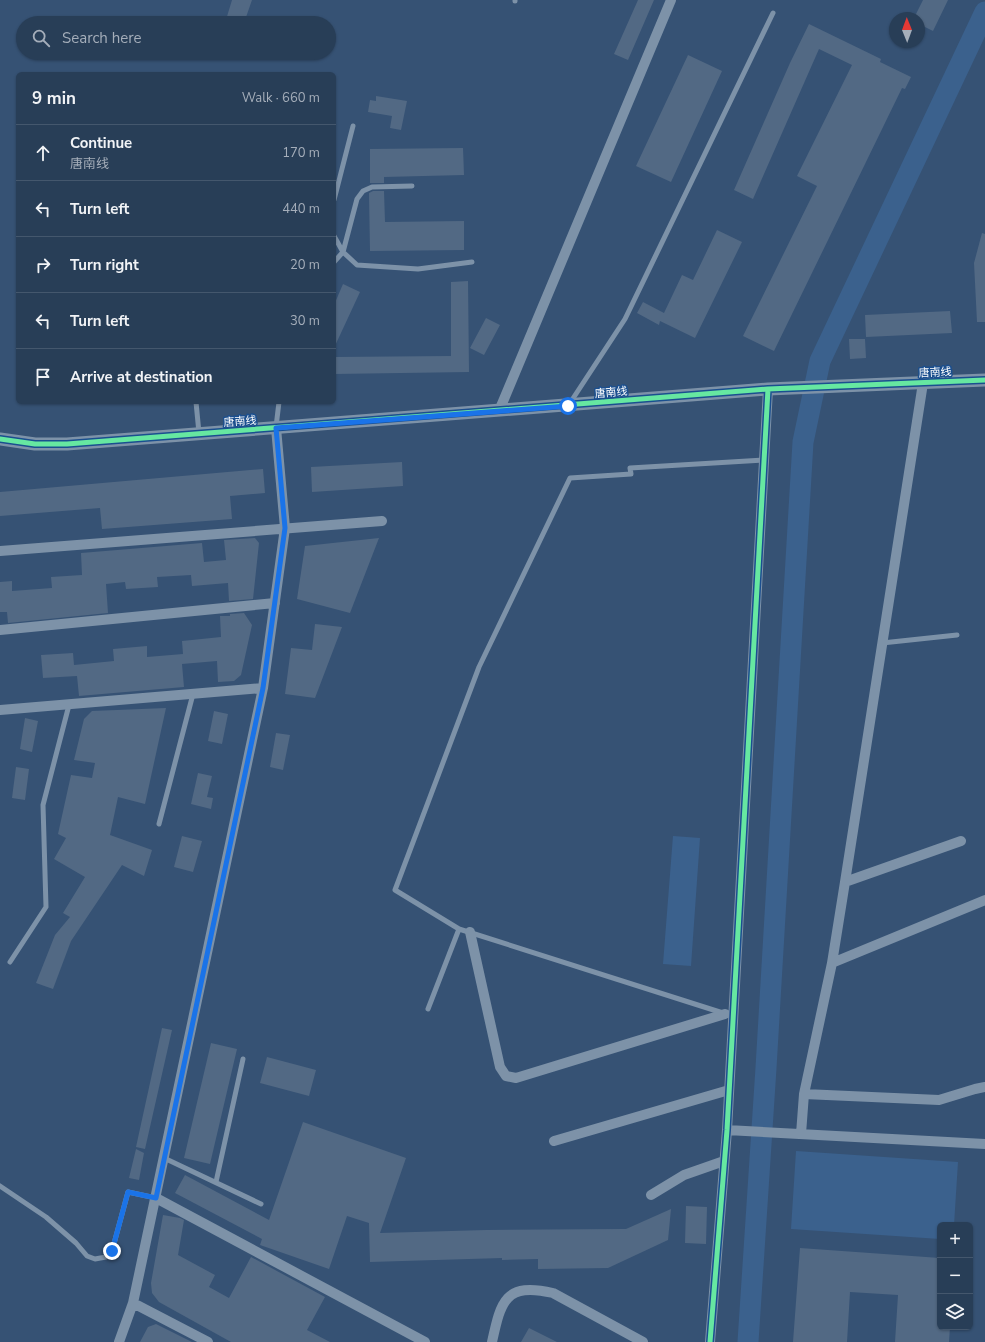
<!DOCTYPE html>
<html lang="en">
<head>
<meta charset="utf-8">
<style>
  body { margin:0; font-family:"Nunito Sans","Noto Sans SC",sans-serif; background:#344961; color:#f1f3f6 }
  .controls { position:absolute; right:12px; bottom:12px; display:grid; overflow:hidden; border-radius:6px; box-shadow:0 1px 3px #0004 }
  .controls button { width:36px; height:36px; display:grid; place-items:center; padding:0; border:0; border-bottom:1px solid #44576d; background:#283e57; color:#f1f3f6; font:20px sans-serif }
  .compass { position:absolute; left:889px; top:12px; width:36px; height:36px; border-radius:50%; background:#283e57; box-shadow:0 1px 3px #0004; rotate:359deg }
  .stop { position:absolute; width:12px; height:12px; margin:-9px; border:3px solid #1a73e8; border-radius:50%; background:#fff }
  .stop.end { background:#1a73e8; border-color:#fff; box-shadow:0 1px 4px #0008 }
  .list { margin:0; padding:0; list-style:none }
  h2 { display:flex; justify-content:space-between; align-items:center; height:52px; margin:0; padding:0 16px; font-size:17px }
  h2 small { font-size:13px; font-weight:400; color:#a5aeba }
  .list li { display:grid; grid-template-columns:26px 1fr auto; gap:12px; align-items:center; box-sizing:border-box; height:56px; padding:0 16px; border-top:1px solid #44576d }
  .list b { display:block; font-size:15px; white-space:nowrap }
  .list p { margin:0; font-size:13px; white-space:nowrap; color:#a5aeba }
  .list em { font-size:13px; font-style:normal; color:#a5aeba }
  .icon { flex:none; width:22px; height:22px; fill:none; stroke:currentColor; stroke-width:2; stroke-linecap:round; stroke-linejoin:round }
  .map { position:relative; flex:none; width:985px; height:1342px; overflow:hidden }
  .search { position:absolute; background:#283e57; box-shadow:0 1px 3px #0004; left:16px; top:16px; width:320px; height:44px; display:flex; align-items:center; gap:10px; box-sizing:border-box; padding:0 14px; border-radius:22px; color:#a5aeba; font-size:15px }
  .panel { position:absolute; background:#283e57; box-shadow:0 1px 3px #0004; left:16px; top:72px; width:320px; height:332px; border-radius:6px }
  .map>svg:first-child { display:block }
  .water { fill:#3b618d }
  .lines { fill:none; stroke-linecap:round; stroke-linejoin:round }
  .river { stroke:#3b618d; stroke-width:21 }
  .building { fill:#526984 }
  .service { stroke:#7d92a8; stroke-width:5 }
  .minor { stroke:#7d92a8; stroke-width:10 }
  .tertiary { stroke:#7d92a8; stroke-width:13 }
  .cycleway-casing { stroke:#1b4f8f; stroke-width:8 }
  .cycleway { stroke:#66e7a1; stroke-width:5 }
  .route { stroke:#1a73e8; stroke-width:5 }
  .labels { text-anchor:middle; stroke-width:3; stroke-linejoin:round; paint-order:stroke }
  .street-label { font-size:11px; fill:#fff; stroke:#1b4f8f }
</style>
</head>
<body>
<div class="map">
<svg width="985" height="1342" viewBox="0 0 985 1342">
  <rect width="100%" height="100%" fill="#365274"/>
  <path class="water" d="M673,836l27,2 -9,128 -28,-2z
    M796,1151l162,11 -4,63h-14v14l-149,-10z"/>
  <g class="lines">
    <path class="river" d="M748,1342l18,-274 37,-626 17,-81 165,-349"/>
  </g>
  <path class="building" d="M232,0h20l-8,23h-19z
    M638,0h16l-26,60 -14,-6z
    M923,0h25l-15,31 -14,-7v-6h-5z
    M809,24l72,35 -1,3 31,15 -6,12 -3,-1 -128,263 -31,-15 74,-150 -20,-10 55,-111 -33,-16 -66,150 -19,-9 56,-127z
    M688,55l34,16 -51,111 -35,-16z
    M376,96l31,5 -6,29 -11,-2 2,-12 -24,-4 2,-12 6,1z
    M463,148l1,27 -80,2v6h-14v-34z
    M373,191h11l1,31 79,-1v29l-94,1 -1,-58z
    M717,230l25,12 -47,96 -35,-17 -1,4 -22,-12 6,-11 21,11 18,-38 11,5z
    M982,233l3,1v88h-8l-3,-59z
    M468,281l1,91 -135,2v-17l117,-1v-74z
    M343,284l17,8 -26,56v-43z
    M950,311l2,22 -86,4 -1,-22z
    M486,318l14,7 -16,30 -14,-7z
    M849,339h16l1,19 -16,1z
    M402,462l1,24 -91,6 -1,-25z
    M263,469l2,24 -35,3 2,23 -130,10 -2,-21 -100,8v-24z
    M255,538l4,5 -6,56 -24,2 -1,-18 -36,3 -1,-11 -34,2 1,10 -32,2 -1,-7 -19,2 2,29 -100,10 -1,-11h-7v-30l12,-1v10l40,-3 -1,-11 31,-2 -1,-22 121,-10 2,19 22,-2 -2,-20z
    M379,538l-29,75 -53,-14 8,-53z
    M244,613l8,12 -11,50 -7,6 -16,1 -1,-21 -35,3 2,23 -105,9 -2,-20 -34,2 -2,-23 32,-2 1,12 40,-4 -1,-12 34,-3v11l36,-3 -1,-13 39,-4 -1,-21h10v-2z
    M315,624l27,3 -27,71 -30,-4 6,-46 21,2z
    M166,708l-21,96 -27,-7 -8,38 42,15 -8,26 -22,-11 -51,76 -18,48 -17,-6 19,-48 15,-18 -7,-4 22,-36 -31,-18 12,-21 -8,-4 13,-59 21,3 3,-15 -21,-3 10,-41 8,-8z
    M214,711l14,3 -6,30 -14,-3z
    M25,718l13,3 -6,31 -12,-3z
    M276,733l14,2 -7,35 -13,-3z
    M16,767l13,2 -4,31 -13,-2z
    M198,773l14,3 -5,21 6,1 -2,11 -20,-5z
    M182,836l20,5 -9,31 -19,-5z
    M162,1028l10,2 -27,119 -9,-2z
    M211,1043l26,6 -27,115 -26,-6z
    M267,1057l49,13 -7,26 -49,-13z
    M303,1122l103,36 -26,75 106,-3 140,-1 45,-20 -3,31 -60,28 -70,1v-10l-36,1v-2l-132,4 -1,-39 -22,-7 -18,53 -69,-24 2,-6 -87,-46 10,-18 84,45z
    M136,1149l8,4 -5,27 -10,-2z
    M686,1206l21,1 -1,37 -21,-1z
    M163,1215l17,3 4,2 -6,35 37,20 -6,12 20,11 22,-41 74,40 -18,33 23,12h-99l-72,-40 -7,-9 -1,-10z
    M800,1248l140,10v69h10l-1,15h-54l3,-47 -48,-3 -3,50h-54z
    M156,1324l36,18h-52l8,-15z
    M529,1328l28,14h-36z"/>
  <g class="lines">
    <path class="service" d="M515,1v-1
      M334,200l19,-74
      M334,236l9,16 14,13 61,4 54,-7
      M334,262l9,-10 14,-53 6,-8 9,-4 40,-1
      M196,402l3,31
      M570,403l55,-84 148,-306
      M276,427l3,-25
      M882,643l75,-8
      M159,824l34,-130
      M10,962l36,-55 -3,-102 26,-100
      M428,1009l31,-80
      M723,1013l-264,-84 -64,-39 84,-223 91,-189 61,-4 -1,-6 134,-8
      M164,1158l97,46
      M216,1182l27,-123
      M0,1186l46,31 30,26 11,13 8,3 11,-2 6,-6 16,-59 28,6"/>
    <path class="minor" d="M499,411l172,-411
      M0,551l382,-30
      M0,630l275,-27
      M0,710l263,-22
      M845,882l116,-41
      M470,932l30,135 6,9 10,2 209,-64
      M832,963l153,-63
      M804,1094l135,6 36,-11 10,-2
      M727,1130l258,14
      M801,1134l3,-40 28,-131 13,-81 78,-499
      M554,1141l175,-51
      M651,1195l33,-20 40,-14
      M156,1198l269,144
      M133,1303l75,39
      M119,1342l14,-39 130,-615 22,-160 -9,-100
      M492,1342c9,-41 13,-60 61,-49l90,49
      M710,1342l17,-212 41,-741"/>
    <path class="tertiary" d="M0,439l35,5h32l701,-55 217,-9"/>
    <defs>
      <path id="cycleway" d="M0,439l35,5h32l701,-55 217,-9
        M710,1342l17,-212 41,-741"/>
    </defs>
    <use href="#cycleway" class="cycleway-casing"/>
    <use href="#cycleway" class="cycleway"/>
  </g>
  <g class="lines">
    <path class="route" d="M112,1251l16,-59 28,6 107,-510 22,-160 -9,-100 292,-22"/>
  </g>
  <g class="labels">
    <g class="street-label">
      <text transform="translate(935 372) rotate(-3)" y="4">唐南线</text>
      <text transform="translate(611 392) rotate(-5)" y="4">唐南线</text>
      <text transform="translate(240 421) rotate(-4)" y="4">唐南线</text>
    </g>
  </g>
</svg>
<div class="controls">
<button>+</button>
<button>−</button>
<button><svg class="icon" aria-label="layers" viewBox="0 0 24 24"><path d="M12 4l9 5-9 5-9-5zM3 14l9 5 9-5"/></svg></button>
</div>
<svg class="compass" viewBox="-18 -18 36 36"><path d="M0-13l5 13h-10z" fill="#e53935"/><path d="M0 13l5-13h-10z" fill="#a5aeba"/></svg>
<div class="stop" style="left:568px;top:406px"></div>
<div class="stop end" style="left:112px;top:1251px"></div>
<div class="search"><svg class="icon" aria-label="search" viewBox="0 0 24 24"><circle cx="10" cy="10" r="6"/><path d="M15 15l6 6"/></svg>Search here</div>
<section class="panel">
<h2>9 min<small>Walk · 660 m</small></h2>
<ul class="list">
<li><svg class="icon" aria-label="ahead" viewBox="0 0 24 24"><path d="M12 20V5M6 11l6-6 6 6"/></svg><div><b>Continue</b><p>唐南线</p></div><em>170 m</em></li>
<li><svg class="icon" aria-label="left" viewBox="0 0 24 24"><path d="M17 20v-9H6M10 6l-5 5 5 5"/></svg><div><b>Turn left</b></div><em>440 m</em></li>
<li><svg class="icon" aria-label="right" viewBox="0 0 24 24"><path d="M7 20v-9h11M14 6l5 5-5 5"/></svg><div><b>Turn right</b></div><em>20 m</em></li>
<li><svg class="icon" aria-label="left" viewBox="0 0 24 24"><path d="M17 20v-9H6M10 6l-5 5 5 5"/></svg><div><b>Turn left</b></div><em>30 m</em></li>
<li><svg class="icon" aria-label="arrive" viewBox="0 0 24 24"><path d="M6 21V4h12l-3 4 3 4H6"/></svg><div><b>Arrive at destination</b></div></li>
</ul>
</section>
</div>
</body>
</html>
